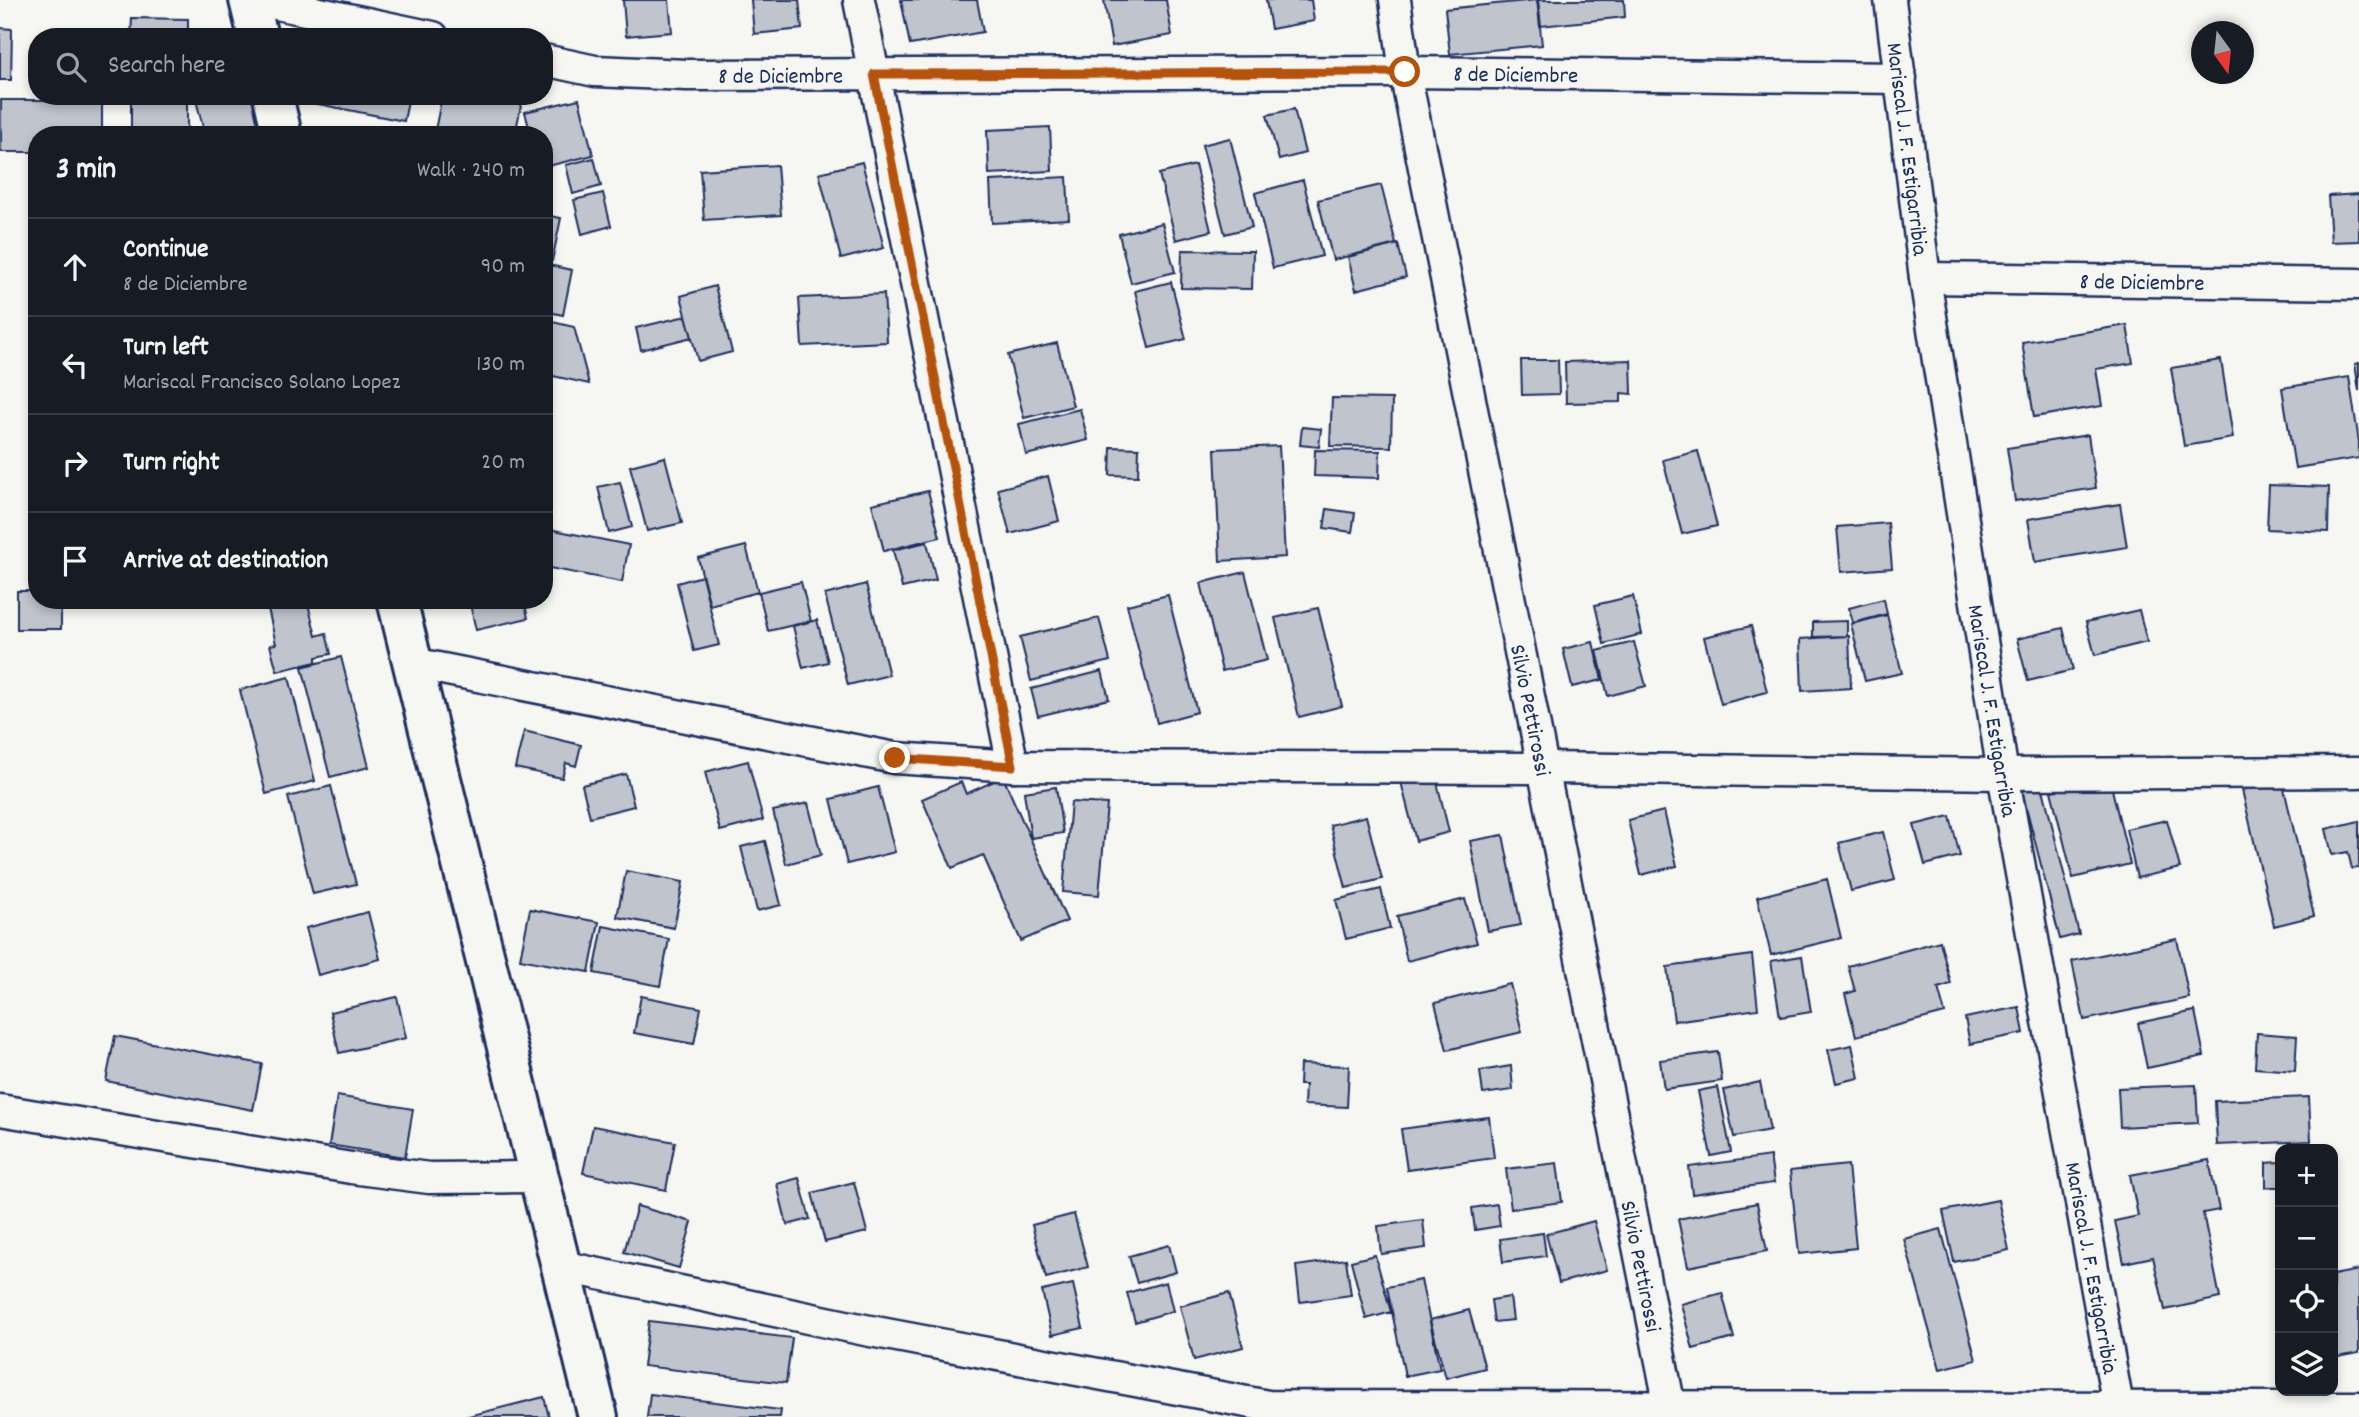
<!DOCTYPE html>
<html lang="en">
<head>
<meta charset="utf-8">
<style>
  body { margin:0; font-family:Dekko,sans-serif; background:#242831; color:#f1f3f6 }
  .controls { position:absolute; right:21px; bottom:21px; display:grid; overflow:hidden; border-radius:14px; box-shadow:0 4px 10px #0003 }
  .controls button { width:63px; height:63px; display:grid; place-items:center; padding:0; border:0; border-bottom:2px solid #363941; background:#171b24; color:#f1f3f6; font:35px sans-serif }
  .compass { position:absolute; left:2191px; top:21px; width:63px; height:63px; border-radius:50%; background:#171b24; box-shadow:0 4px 10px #0003; rotate:165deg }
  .stop { position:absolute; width:21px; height:21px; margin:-16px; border:5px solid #b45309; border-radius:50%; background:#fff }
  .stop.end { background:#b45309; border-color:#fff; box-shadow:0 2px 7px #0008 }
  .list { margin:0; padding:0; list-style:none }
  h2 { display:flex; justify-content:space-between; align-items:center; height:91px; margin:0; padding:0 28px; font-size:30px }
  h2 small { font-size:23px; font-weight:400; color:#9ea1a6 }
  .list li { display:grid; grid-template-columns:46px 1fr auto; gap:21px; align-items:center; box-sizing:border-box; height:98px; padding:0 28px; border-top:2px solid #363941 }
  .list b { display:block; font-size:26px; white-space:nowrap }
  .list p { margin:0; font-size:23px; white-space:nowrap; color:#9ea1a6 }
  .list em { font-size:23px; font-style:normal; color:#9ea1a6 }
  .icon { flex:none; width:38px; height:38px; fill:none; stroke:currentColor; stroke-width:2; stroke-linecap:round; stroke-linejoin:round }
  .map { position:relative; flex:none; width:2359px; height:1417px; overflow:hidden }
  .search { position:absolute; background:#171b24; box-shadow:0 4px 10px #0003; left:28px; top:28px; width:525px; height:77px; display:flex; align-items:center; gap:18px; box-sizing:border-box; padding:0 24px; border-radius:28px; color:#9ea1a6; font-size:26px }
  .panel { position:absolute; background:#171b24; box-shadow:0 4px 10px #0003; left:28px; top:126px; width:525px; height:483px; border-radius:28px }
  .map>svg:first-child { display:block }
  .building { fill:#c0c4cd; stroke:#1b2f5e; stroke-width:2 }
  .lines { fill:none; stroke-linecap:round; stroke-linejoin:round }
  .street-casing { stroke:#1b2f5e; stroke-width:35 }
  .primary-casing { stroke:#1b2f5e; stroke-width:44 }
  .street { stroke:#f6f6f2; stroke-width:30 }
  .primary { stroke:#f6f6f2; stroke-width:38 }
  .route { stroke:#b45309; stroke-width:9 }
  .labels { text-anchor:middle; stroke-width:5; stroke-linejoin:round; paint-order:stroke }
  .street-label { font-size:23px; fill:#1b2f5e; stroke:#f6f6f2 }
</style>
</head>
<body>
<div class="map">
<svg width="2359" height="1417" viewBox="0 0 2359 1417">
  <rect width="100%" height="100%" fill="#f6f6f2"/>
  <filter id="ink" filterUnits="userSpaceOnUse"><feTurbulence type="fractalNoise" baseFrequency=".0143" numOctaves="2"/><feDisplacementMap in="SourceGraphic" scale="14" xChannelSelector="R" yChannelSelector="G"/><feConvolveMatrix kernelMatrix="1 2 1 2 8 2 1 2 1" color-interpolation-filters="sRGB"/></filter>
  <g filter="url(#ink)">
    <path class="building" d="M623,0h46l3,32 -46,4z
      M751,0h48l3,29 -48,5z
      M901,0h76l6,32 -73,13z
      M1104,0h62l6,35 -60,11z
      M1266,0h45l3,21 -43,8z
      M1537,0l5,45 -92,9 -5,-45z
      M1538,0h86l1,17 -84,9z
      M132,18l56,1v18h-57z
      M0,28l12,1 -1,51h-11z
      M131,96h56v38h-56z
      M195,96h58l10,39h-58z
      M315,96h94l-5,25 -91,-18z
      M442,96h81l-8,39h-81z
      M579,99l14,56 -49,12v-32h-13l-6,-23z
      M1,100h101v35h-65v17h-36z
      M1294,109l11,44 -26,7 -12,-45z
      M1050,127l2,44 -63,3 -2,-44z
      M1230,138l22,89 -27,7 -23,-89z
      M594,158l7,28 -28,8 -7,-29z
      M862,162l22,86 -43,11 -22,-86z
      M777,165l4,50 -77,5 -4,-50z
      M1195,165l16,66 -35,9 -17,-66z
      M1067,177l2,42 -77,4 -2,-42z
      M1303,180l19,76 -49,12 -18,-75z
      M1381,185l15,59 -63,16 -15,-60z
      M603,193l8,33 -29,8 -8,-34z
      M2359,194v47l-28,1 -3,-46z
      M544,215l17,3 -9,43 -8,-2z
      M1162,223l13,49 -44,11 -12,-49z
      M1398,244l8,33 -50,13 -8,-33z
      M1182,250l71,1 -1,38 -71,-1z
      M544,264l28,6 -9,45 -19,-4z
      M1171,282l15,57 -37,9 -14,-57z
      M715,286l17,66 -34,9 -17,-65z
      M884,294l3,48 -85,4 -3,-48z
      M686,316l6,21 -51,13 -5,-22z
      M544,320l30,7 15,57 -45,-10z
      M2127,325l6,38 -37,6 6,37 -68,11 -12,-75z
      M1057,343l16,63 -49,12 -16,-63z
      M1521,360h37l1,34 -37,1z
      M1631,360l1,34 -11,-1v9l-55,1 -1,-41z
      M2221,360l12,78 -49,8 -13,-78z
      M2359,363v28l-4,-27z
      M2349,377l10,65v16l-64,10 -13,-80z
      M1332,398l60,1 -1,48 -61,-1z
      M1080,409l8,31 -62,15 -7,-31z
      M1302,427l19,2 -2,18 -19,-2z
      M2088,435l8,53 -81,13 -8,-53z
      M1279,446l6,111 -65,4 -5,-112z
      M1111,447l28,1 -1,28 -28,-1z
      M1315,450l65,1 -1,27 -65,-2z
      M1698,451l19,75 -35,8 -19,-74z
      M665,457l17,66 -35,8 -17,-65z
      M1048,476l11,45 -49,13 -12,-45z
      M620,482l12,45 -23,6 -11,-46z
      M2269,485l60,2 -1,45 -61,-3z
      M928,491l12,46 -56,14 -12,-47z
      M2120,504l7,43 -92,15 -7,-43z
      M1327,509l28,4 -3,19 -28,-4z
      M1888,523l4,45 -51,4 -4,-45z
      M544,528l85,17 -7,37 -78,-15z
      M927,542l9,38 -34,8 -9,-38z
      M746,546l12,46 -48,13 -12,-47z
      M1245,572l22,88 -45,11 -21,-88z
      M702,576l17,69 -25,6 -17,-68z
      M801,582l10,39 -43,10 -9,-39z
      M866,584l23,91 -41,10 -23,-90z
      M17,591h20v9h24v29h-44z
      M1168,595l29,117 -40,11 -30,-118z
      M1633,596l9,38 -38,10 -9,-39z
      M1884,599l3,15 -34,9 -4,-15z
      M284,600h23l9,36 10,-3 5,21 -15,3v5l-39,9 -7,-26 6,-1 -9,-40z
      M469,600h55l4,18 -52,12z
      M1318,608l24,98 -43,11 -24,-99z
      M2139,610l8,32 -52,13 -9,-33z
      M1887,615l15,58 -37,8 -14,-57z
      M1099,618l11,43 -79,20 -11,-44z
      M817,620l11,42 -25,6 -10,-42z
      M1847,621v15l-34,1v-15z
      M1751,626l16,66 -46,12 -17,-67z
      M2063,628l10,42 -45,11 -11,-42z
      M1849,636l2,52 -49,3 -2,-52z
      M1593,642l9,38 -30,7 -9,-38z
      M1634,642l12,44 -38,10 -11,-45z
      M341,657l28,110 -39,10 -28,-110z
      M1102,671l7,28 -71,17 -7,-27z
      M289,677l26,104 -49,13 -26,-104z
      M524,731l57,14 -5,21 -10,-3 -4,15 -47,-10z
      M748,761l15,59 -43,11 -15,-59z
      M1434,770l15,62 -33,9 -16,-63z
      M626,774l8,32 -44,11 -8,-32z
      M1003,777l64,144 -46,20 -38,-86 -31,13 -30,-69 39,-17 5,12z
      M2109,777l21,87 -57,14 -22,-87z
      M2282,780l32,136 -40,10 -32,-136z
      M2042,785l37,149 -19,5 -38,-148z
      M331,786l25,98 -43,10 -25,-97z
      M878,787l17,65 -48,12 -16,-65z
      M1056,787l7,46 -32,5 -7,-46z
      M1071,802l36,2 -8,91 -36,-3z
      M808,803l13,52 -35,9 -13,-53z
      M1664,811l13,55 -36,9 -13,-55z
      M1366,816l16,63 -36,9 -16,-63z
      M1950,816l10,40 -35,9 -11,-40z
      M2167,820l13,48 -43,10 -11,-49z
      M2359,821v47l-7,1 -4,-17 -16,3 -6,-26z
      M1883,832l12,48 -44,11 -12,-48z
      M1503,835l18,90 -33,6 -18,-90z
      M765,841l16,64 -24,6 -16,-64z
      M626,871l57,11 -9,46 -57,-11z
      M1827,879l14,59 -70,17 -14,-58z
      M1381,889l9,39 -44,11 -10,-39z
      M1465,899l12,44 -70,18 -10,-45z
      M530,909l69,13 -10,50 -69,-13z
      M368,912l12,47 -62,16 -12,-47z
      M603,926l66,13 -9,47 -66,-13z
      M2177,939l12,59 -105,22 -12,-59z
      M1940,941l11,43 -13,4 7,25 -89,23 -11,-42 10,-3 -7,-25z
      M1752,955l6,54 -84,12 -7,-54z
      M1802,956l9,56 -31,5 -9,-56z
      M1510,984l12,48 -75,18 -12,-47z
      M641,996l60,12 -7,36 -60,-11z
      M397,997l9,41 -67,15 -9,-41z
      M2019,1007l5,26 -54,11 -5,-26z
      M2195,1011l9,45 -57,12 -9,-45z
      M2257,1033l40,3 -2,35 -40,-3z
      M115,1036l147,28 -9,46 -147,-29z
      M1852,1045l7,33 -23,5 -8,-33z
      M1718,1052l4,29 -58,8 -4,-29z
      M1300,1064l49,2 -2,41 -43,-2 1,-20h-6z
      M1511,1066l2,24 -30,4 -3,-23z
      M1760,1082l10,48 -36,7 -10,-47z
      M2196,1085l2,38 -78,4 -2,-39z
      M1718,1087l13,65 -20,4 -13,-65z
      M337,1096l76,13 -8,48 -76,-12z
      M2309,1097l2,44 -94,4 -2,-44z
      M1489,1117l5,41 -87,12 -6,-41z
      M593,1126l82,16 -9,48 -83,-17z
      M1770,1156l4,27 -82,11 -3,-27z
      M2209,1160l10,50 -16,3 17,85 -55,12 -12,-53 -29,6 -9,-42 23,-5 -8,-41z
      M2280,1162v25h-14v-24z
      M1557,1163l5,39 -51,7 -5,-40z
      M1848,1165l8,83 -57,6 -9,-83z
      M799,1178l11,41 -23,6 -10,-41z
      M854,1182l13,50 -42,10 -13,-49z
      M1998,1200l11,50 -55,12 -11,-51z
      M1757,1203l10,48 -79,16 -10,-48z
      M1497,1204l3,22 -25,4 -3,-22z
      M637,1206l55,16 -13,46 -55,-16z
      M1074,1214l14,53 -42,11 -14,-53z
      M1423,1220l3,28 -45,6 -3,-28z
      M1594,1221l13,49 -48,13 -13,-49z
      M1941,1229l35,131 -36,9 -36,-130z
      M1543,1233l3,23 -43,6 -3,-23z
      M1169,1245l7,27 -39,11 -8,-27z
      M1375,1255l16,57 -25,7 -15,-58z
      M1346,1259l5,36 -51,7 -4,-36z
      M2359,1270v83l-26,5v-83z
      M1421,1280l19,89 -35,7 -18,-89z
      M1166,1282l7,29 -38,11 -8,-29z
      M1073,1284l10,44 -31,7 -10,-44z
      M1229,1293l14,54 -49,13 -14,-54z
      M1722,1293l12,45 -41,11 -12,-45z
      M1510,1297l3,23 -19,2 -3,-22z
      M1469,1310l16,58 -39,10 -16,-58z
      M649,1321l143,17 -6,45 -143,-17z
      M650,1394l131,16 -1,7h-133z
      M544,1397l5,20h-84z"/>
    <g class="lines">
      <defs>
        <g id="street">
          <path d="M258,0l175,37"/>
          <path d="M859,0l154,766"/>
          <path id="s1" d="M1395,0l10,72 267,1345"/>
          <path id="s2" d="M1890,0l35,278 78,496 117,643"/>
          <path id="s3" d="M544,60l51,11 92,4 718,-3 496,6"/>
          <path id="s4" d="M1925,278l434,6"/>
          <path d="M412,663l483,95 118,8 530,2 460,6 356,-2"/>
          <path d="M0,1110l351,58 78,10 110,-1"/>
          <path d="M561,1266l304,64 403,76 1091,1"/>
        </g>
        <path id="primary" d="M249,0l9,37
          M273,96l9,39
          M397,600l201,817"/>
      </defs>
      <use href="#street" class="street-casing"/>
      <use href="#primary" class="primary-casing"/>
      <use href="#street" class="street"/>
      <use href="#primary" class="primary"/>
    </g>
  </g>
  <g class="lines" filter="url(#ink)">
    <path class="route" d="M895,758l118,8 -139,-692 531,-2"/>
  </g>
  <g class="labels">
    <g class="street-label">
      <text dy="8" stroke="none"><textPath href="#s3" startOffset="238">8 de Diciembre</textPath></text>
      <text dy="8" stroke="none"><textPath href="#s3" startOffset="973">8 de Diciembre</textPath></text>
      <text dy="8" stroke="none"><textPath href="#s2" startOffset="150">Mariscal J. F. Estigarribia</textPath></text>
      <text dy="8" stroke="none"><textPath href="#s4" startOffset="217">8 de Diciembre</textPath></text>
      <text dy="8" stroke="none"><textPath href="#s1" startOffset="723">Silvio Pettirossi</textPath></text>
      <text dy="8" stroke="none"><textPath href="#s2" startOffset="718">Mariscal J. F. Estigarribia</textPath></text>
      <text dy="8" stroke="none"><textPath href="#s1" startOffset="1290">Silvio Pettirossi</textPath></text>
      <text dy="8" stroke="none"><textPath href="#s2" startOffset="1284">Mariscal J. F. Estigarribia</textPath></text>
    </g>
  </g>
</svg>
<div class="controls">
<button>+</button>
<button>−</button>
<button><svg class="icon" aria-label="locate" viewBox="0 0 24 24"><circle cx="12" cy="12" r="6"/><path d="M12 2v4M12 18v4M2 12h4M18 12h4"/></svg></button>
<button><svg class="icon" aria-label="layers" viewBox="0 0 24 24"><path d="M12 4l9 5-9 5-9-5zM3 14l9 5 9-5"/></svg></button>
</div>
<svg class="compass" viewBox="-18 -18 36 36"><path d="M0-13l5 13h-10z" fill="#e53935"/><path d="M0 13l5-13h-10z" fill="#9ea1a6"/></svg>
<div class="stop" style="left:1405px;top:72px"></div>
<div class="stop end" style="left:895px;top:758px"></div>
<div class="search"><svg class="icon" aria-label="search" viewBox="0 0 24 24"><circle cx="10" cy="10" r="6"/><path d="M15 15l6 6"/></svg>Search here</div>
<section class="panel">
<h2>3 min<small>Walk · 240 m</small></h2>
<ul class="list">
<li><svg class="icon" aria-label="ahead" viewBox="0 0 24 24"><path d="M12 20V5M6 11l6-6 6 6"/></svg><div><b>Continue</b><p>8 de Diciembre</p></div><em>90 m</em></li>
<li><svg class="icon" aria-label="left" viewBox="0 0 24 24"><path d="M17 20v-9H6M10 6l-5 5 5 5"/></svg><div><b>Turn left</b><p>Mariscal Francisco Solano Lopez</p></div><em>130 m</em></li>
<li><svg class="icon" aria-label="right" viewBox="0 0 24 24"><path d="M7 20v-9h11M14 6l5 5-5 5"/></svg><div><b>Turn right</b></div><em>20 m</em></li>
<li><svg class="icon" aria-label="arrive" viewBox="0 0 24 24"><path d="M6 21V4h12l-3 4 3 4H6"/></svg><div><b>Arrive at destination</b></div></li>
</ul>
</section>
</div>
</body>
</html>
